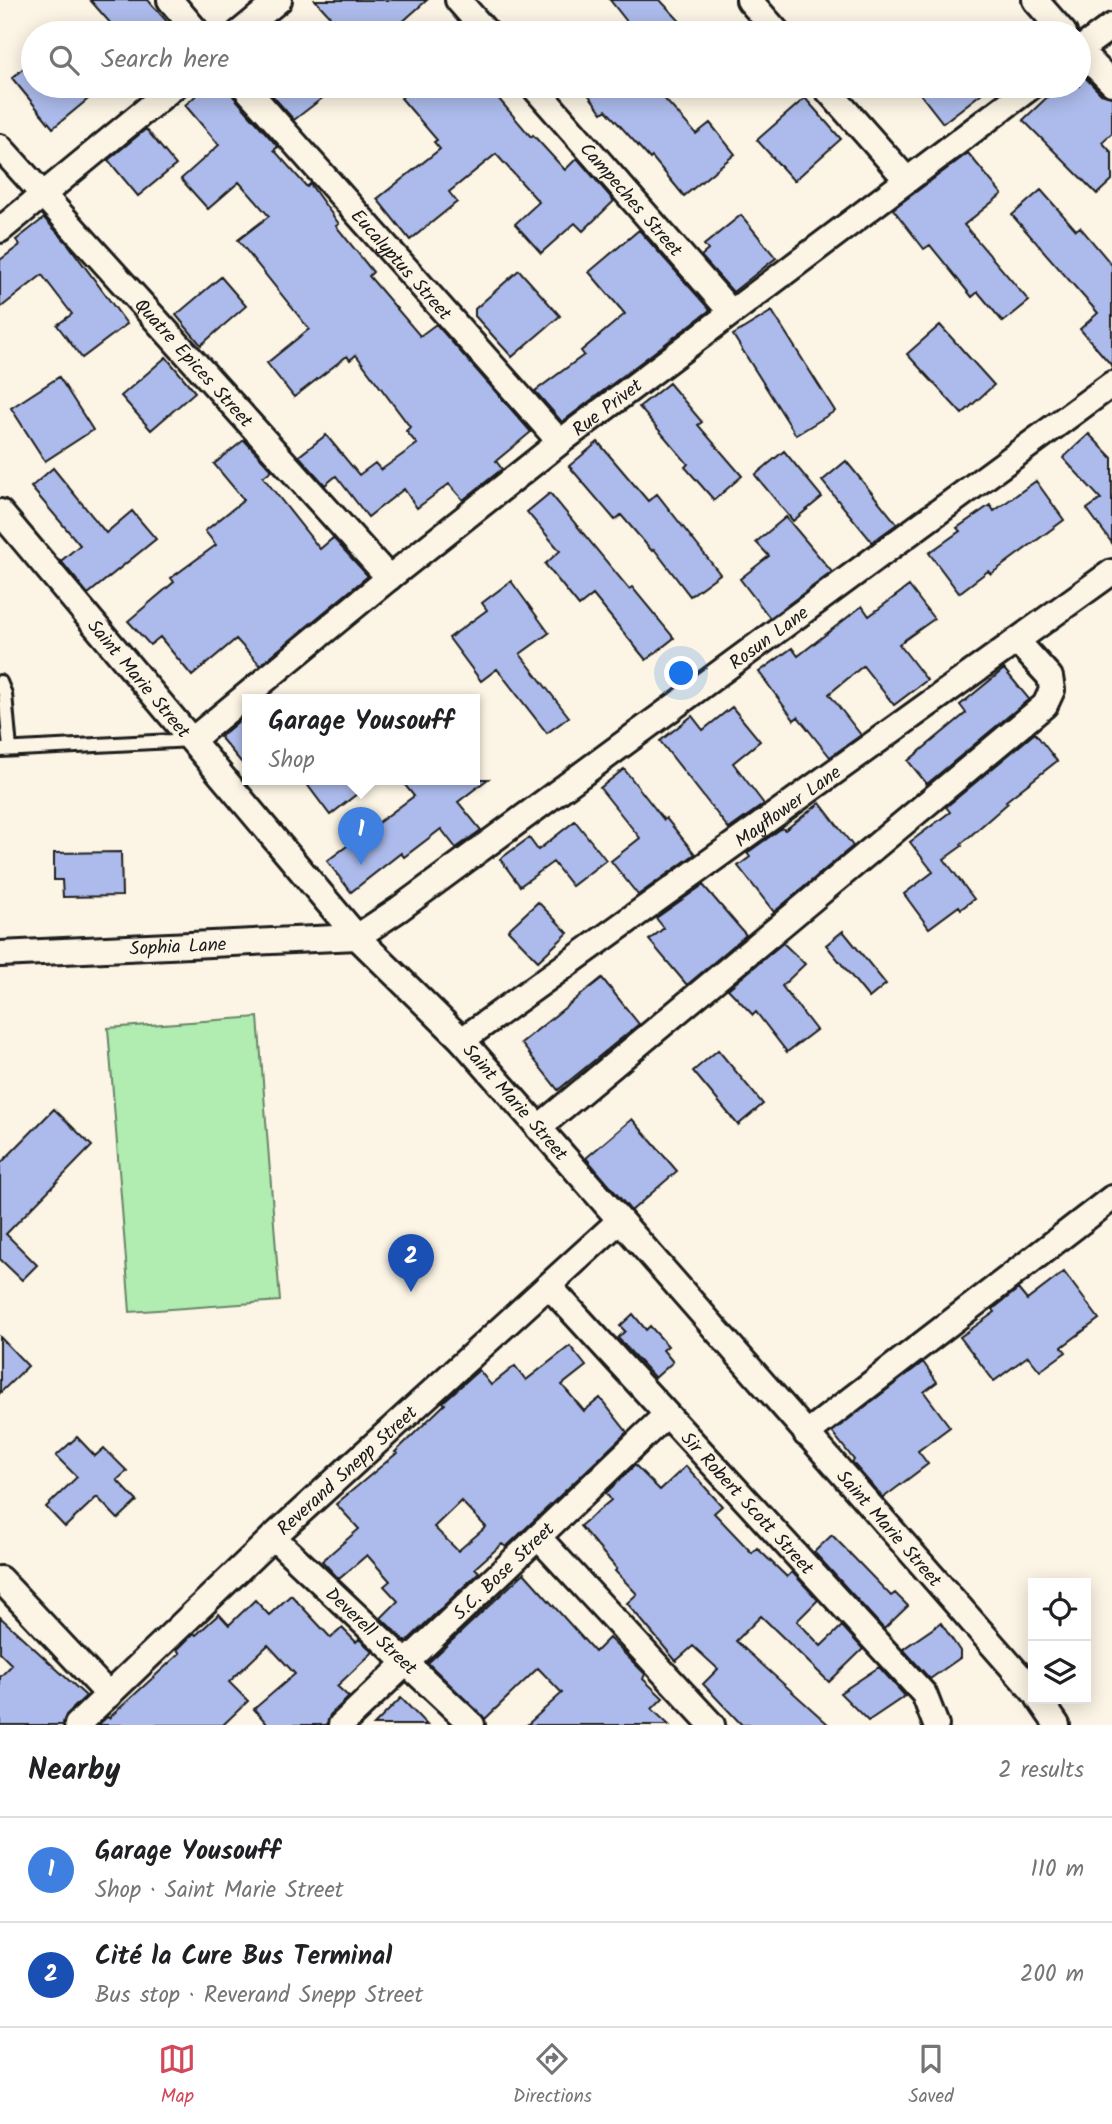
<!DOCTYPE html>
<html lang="en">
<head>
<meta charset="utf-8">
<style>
  body { margin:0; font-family:Kalam,sans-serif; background:#f6f6f6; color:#202124 }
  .controls { position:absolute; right:21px; bottom:21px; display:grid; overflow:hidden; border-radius:0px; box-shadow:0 4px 18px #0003 }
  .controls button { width:63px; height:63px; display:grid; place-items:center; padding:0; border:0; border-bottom:2px solid #e0e0e0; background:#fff; color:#202124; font:35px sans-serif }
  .you { position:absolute; left:682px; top:674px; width:24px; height:24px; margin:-18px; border:5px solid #fff; border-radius:50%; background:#1a73e8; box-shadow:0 0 0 10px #1a73e833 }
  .badge { display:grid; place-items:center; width:46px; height:46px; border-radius:50%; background:#d1495b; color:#fff; font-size:23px; font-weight:700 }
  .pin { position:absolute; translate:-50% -58px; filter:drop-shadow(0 2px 4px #0008) }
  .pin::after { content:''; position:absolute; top:37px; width:24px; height:21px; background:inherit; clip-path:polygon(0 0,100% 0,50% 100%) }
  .popup { position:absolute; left:242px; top:694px; width:238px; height:91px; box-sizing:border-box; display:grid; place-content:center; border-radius:0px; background:#fff; filter:drop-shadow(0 2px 5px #0005); font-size:23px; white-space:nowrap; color:#757577 }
  .popup b { font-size:26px; color:#202124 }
  .popup::after { content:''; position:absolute; left:50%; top:100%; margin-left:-14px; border:14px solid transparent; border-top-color:#fff }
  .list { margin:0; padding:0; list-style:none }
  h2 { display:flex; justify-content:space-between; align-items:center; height:91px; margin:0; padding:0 28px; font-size:30px }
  h2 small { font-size:23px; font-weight:400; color:#757577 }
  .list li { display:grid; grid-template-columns:46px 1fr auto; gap:21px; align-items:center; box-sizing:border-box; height:105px; padding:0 28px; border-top:2px solid #e0e0e0 }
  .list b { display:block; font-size:26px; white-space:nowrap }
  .list p { margin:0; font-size:23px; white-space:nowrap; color:#757577 }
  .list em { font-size:23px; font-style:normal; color:#757577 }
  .icon { flex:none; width:38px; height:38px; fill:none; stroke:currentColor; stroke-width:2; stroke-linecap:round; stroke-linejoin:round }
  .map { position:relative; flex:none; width:1112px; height:1725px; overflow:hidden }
  .search { position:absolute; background:#fff; box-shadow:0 4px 18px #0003; left:21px; right:21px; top:21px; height:77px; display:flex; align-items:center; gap:18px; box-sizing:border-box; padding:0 24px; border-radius:38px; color:#757577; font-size:26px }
  .sheet { height:301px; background:#fff }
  nav { display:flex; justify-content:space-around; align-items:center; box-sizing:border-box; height:98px; border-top:2px solid #e0e0e0; background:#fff; font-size:19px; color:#757577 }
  nav a { display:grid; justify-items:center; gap:4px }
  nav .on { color:#d1495b }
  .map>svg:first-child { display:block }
  .green { fill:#b1ecb1; stroke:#668466; stroke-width:2 }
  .building { fill:#acbbeb; stroke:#1c1c1c; stroke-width:2; fill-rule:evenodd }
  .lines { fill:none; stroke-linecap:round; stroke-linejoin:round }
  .lane-casing { stroke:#1c1c1c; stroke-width:18 }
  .street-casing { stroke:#1c1c1c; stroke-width:30 }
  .lane { stroke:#fcf5e5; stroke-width:12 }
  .street { stroke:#fcf5e5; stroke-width:24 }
  .labels { text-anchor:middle; stroke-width:5; stroke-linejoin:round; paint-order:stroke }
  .street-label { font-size:19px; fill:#1c1c1c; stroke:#fcf5e5 }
</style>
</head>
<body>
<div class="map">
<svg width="1112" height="1725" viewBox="0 0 1112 1725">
  <rect width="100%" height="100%" fill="#fcf5e5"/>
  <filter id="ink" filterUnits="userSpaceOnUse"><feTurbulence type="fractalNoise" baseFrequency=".0143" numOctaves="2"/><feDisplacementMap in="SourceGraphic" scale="14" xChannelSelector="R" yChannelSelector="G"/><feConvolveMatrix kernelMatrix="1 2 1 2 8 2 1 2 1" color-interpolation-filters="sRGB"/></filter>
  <g filter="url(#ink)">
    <path class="green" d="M258,1017l22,284 -150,11 -22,-284z"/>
    <path class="building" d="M90,0h58l29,33h-58z
      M315,0h112l-37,33h-45z
      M610,0h50l31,33h-55z
      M33,60v26h71l-51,42 -41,-50z
      M1079,71l22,23 11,3v36l-10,9 10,11v27l-15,14 -74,-74 36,-34h20z
      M207,86h23l3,10 45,51 -4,3 33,37 3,-3 29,40 -3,2 37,46 -4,4 51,60 16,-12 95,108 -35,29 6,8 -39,31 -14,-16 -32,24 -13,-19 -36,28 -32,-41 -11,9 -26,-29 27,-21 33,40 16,-12 6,7 36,-26 -11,-13 4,-4 -54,-72 -6,5 -3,-4 -53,41 -27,-34 42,-34 -71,-89 31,-24 -30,-34 -31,27 -27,-30 38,-34 -34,-40z
      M264,86h74l-44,34z
      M415,86h73l43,51 2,-2 32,35 12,-12 37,43 -31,30 -8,-8 -34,30 -26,-29 24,-22 -43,-48 -47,38 8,10 -47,38 -33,-41 63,-50 -6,-7 3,-2 -36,-42z
      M582,86h71l43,48 14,-11 25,31 -51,42 -32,-39 -2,2 -44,-49 -4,3z
      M914,86h77l-48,37z
      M805,98l36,41 -47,42 -37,-41z
      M146,129l30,36 -38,31 -30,-36z
      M968,153l34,41 -38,31 65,76 -26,21 -25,-30 -6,5 -42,-52 -6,4 -31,-40z
      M1041,190l35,40 4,-3 32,38v101l-32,-37 18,-16 -86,-98z
      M741,215l35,43 -43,34 -32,-36 7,-6 -4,-5z
      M44,218l24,26 59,80 -45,34 -25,-33 15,-11 -30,-39 -42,33v-48l20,-15 -4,-5z
      M639,230l71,80 -148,112 -27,-31 49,-36 -3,-4 44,-37 -36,-42z
      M519,270l41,46 -48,41 -37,-41v-7z
      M221,277l25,29 -45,39 -25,-30z
      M772,311l63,100 -39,24 -63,-100z
      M940,325l54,60 -32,29 -55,-60z
      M166,357l29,35 -44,38 -30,-34z
      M59,377l34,53 -48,31 -34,-53z
      M669,383l33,39 -4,3 44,51 -28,24 -29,-33 3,-3 -49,-57z
      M1089,434l23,24v85l-25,-34 14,-10 -38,-41z
      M244,440l28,30 -9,7 57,72 13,-11 35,38 -108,89 -24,-26 -44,37 -32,-39 -10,8 -22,-24 46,-39 -3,-4 45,-33 -11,-14 39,-31 -30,-36z
      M598,442l50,59 9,-7 63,80 -30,22 -36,-47 -2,2 -31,-36 -6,5 -46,-54z
      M784,451l38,46 -29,24 -38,-46z
      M846,461l51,63 -25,18 -50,-61z
      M53,468l53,65 26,-22 24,28 -68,55 -27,-33 19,-16 -49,-58z
      M1036,481l28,39 -73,54 -3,-3 -29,22 -30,-40 31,-22 -3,-3 33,-23 4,6z
      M550,493l79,96 3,-2 42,51 -28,22 -53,-65 -14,11 -34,-42 15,-13 -33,-39z
      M786,517l46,55 -62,46 -30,-39 29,-23 -13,-14z
      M511,581l38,52 -29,21 49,63 -22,16 -50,-64 -16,12 -32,-43 38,-28 -5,-7z
      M909,586l25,33 -35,25 28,36 -33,25 -31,-39 -34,28 32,41 -31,22 -32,-40 -4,3 -35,-48 33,-24 6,8 64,-50 7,10z
      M1004,669l25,30 -102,85 -19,-23 58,-48 -6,-8z
      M732,707l28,34 -27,22 31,41 -35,25 -69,-88 32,-25 11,14z
      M247,714v55l-27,-32z
      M1035,733l22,28 -51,40 2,2 -47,41 1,2 -18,13 30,40 -13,10 -2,-3 -30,22 -25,-34 29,-22 -23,-30 40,-30 -4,-5z
      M624,769l40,51 2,-2 29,36 -57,41 -27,-34 29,-23 -40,-50z
      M303,779h73l-46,36z
      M400,779h88l-30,23 23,28 -25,18 -15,-19 -37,28 -3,-4 -50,39 -24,-31 87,-65z
      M820,803l33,43 -79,66 -36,-46 12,-9 -3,-4 35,-25 3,2z
      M575,821l31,39 -34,26 -19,-24 -33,24 -20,-27 29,-21 9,12z
      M121,852l1,44 -59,1 -1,-17h-8v-27z
      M703,885l43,50 -59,50 -38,-45 15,-12 -8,-10z
      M538,902l30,31 -30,28 -30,-31z
      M843,931l43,53 -17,14 -43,-53z
      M783,943l22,21 -23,22 34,44 -29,22 -31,-40 -3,3 -25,-26z
      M602,978l37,46 -81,66 -37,-47z
      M718,1050l45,54 -25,21 -45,-54z
      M54,1109l38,37 -86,88 31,31 -15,15 -22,-21v-95z
      M632,1119l45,52 -46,40 -45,-53z
      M1064,1272l35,47 -37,28 4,5 -26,19 -12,-15 -34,25 -34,-44 35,-25 -2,-3 25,-20 9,11z
      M633,1314l13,16 4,-4 18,20 -5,4 10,12 -18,16 -37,-40 7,-7 -5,-5z
      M0,1337l28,29 -28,27z
      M570,1346l16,20 -24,19 22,26 16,-13 27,34 -121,115 -4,-3 -27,24 4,4 -73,70 -25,-24 17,-17 -14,-15 6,-5 -23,-26 -28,24 -17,-18 37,-32 -23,-25 61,-51 -2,-1 50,-48 -2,-2 36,-32 12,15 24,-19 11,14zM461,1501l25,26 -28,24 -24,-24z
      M923,1362l14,20 -13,10 26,35 -32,24 10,13 -45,34 -31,-36 2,-2 -22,-28z
      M77,1437l18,19 9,-8 23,23 -10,9 20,21 -19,18 -21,-22 -32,30 -19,-20 31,-30 -21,-21z
      M635,1465l25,25 26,-24 36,40 -8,7 38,40 5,-5 30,29 5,-5 26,28 -21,21 24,25 21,-20 21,23 -34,33 -68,-66 -25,25 93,84h-87l-39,-41 15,-15 -25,-23 -17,15 -49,-58 10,-9 -22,-23 2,-2 -37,-43 31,-26 -5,-7z
      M832,1535l59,61 4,-3 13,13 -24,23 -70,-77z
      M524,1573l71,79 14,-14 36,36 -2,5 20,19 -11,11 17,16h-142l35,-32 -24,-25 -53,51 -57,-56z
      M291,1595l40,43 11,-10 14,14 3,-3 14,13 -36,34 12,11 -19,18 -3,10h-59l-14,-16 41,-35 -27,-29 -39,37 19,19 -25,24h-125l9,-8 2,1 71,-65 -3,-3 17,-17 2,2 23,-21 10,11 26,-25 14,15z
      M0,1617l86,79 -20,19 -3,10h-63v-48l12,-12 -12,-12z
      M941,1623l19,28v7l-30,21 -27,-30z
      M879,1667l26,29 -37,25 -28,-28z
      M401,1698l26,27h-53z"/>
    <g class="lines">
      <defs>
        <path id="lane" d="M0,682l5,12 5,55
          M0,750l192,-10"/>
        <g id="street">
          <path d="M170,0l28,33"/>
          <path d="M458,0l29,33"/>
          <path d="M749,0l29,33"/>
          <path d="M1035,0l29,33"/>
          <path d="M239,33l40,-33"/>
          <path d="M1079,50l33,33"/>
          <path d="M1079,50l33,-24"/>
          <path id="s1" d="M244,86l316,356"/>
          <path id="s2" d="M533,86l198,226"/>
          <path d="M824,86l83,94"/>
          <path id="s3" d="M0,147l389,431"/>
          <path d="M0,230l175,-144"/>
          <path id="s4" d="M0,512l357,425 105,103 571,651"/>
          <path id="s5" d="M192,740l197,-162 171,-136 472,-356"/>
          <path id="s6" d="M357,937l42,-28 713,-525"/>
          <path id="s7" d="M0,954l357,-17"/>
          <path id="s8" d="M462,1040l650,-468"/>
          <path d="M538,1128l507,-423 7,-15 -2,-13 -33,-36"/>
          <path id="s9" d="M549,1286l375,408 12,31"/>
          <path d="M806,1434l306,-236"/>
          <path id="s10" d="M273,1537l199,188"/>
          <path d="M538,1537l174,188"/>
          <path d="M0,1579l109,116"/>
          <path d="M1039,1699l18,26"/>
          <path id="s11" d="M77,1725l196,-188 346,-316"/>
          <path id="s12" d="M341,1725l325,-310"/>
        </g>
      </defs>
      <use href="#lane" class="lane-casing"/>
      <use href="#street" class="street-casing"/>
      <use href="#lane" class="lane"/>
      <use href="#street" class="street"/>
    </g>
  </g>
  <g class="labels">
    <g class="street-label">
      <text dy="7" stroke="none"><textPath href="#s2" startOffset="150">Campeches Street</textPath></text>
      <text dy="7" stroke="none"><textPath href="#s1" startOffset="238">Eucalyptus Street</textPath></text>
      <text dy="7" stroke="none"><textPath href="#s3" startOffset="290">Quatre Epices Street</textPath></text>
      <text dy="7" stroke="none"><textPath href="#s5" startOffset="532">Rue Privet</textPath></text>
      <text dy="7" stroke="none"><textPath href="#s6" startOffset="509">Rosun Lane</textPath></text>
      <text dy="7" stroke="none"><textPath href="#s4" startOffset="217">Saint Marie Street</textPath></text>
      <text dy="7" stroke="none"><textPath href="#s8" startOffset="401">Mayflower Lane</textPath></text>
      <text dy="7" stroke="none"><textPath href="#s7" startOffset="178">Sophia Lane</textPath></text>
      <text dy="7" stroke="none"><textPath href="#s4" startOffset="784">Saint Marie Street</textPath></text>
      <text dy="7" stroke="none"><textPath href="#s11" startOffset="371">Reverand Snepp Street</textPath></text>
      <text dy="7" stroke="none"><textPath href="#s9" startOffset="294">Sir Robert Scott Street</textPath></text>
      <text dy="7" stroke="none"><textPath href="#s4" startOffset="1351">Saint Marie Street</textPath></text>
      <text dy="7" stroke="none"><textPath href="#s12" startOffset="224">S.C. Bose Street</textPath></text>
      <text dy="7" stroke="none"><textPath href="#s10" startOffset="136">Deverell Street</textPath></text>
    </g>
  </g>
</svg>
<div class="controls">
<button><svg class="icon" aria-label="locate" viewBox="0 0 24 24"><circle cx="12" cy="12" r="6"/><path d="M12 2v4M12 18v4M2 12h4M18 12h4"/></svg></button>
<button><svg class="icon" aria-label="layers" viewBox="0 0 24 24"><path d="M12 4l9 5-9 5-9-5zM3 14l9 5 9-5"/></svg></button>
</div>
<div class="you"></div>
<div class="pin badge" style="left:361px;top:865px;background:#3f7fe0">1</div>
<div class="popup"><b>Garage Yousouff</b>Shop</div>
<div class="pin badge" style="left:411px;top:1292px;background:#1a4fb4">2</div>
<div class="search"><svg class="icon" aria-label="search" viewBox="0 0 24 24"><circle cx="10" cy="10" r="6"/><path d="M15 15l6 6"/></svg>Search here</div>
</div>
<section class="sheet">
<h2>Nearby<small>2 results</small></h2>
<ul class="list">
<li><span class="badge" style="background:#3f7fe0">1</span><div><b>Garage Yousouff</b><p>Shop · Saint Marie Street</p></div><em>110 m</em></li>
<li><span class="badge" style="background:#1a4fb4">2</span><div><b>Cité la Cure Bus Terminal</b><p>Bus stop · Reverand Snepp Street</p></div><em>200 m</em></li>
</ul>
</section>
<nav>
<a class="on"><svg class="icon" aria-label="map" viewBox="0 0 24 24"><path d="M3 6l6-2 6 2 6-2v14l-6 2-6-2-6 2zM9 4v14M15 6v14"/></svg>Map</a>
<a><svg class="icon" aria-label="directions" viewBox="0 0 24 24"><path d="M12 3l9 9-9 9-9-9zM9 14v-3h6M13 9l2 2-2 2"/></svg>Directions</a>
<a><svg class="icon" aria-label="saved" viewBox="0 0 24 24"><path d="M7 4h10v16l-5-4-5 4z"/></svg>Saved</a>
</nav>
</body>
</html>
